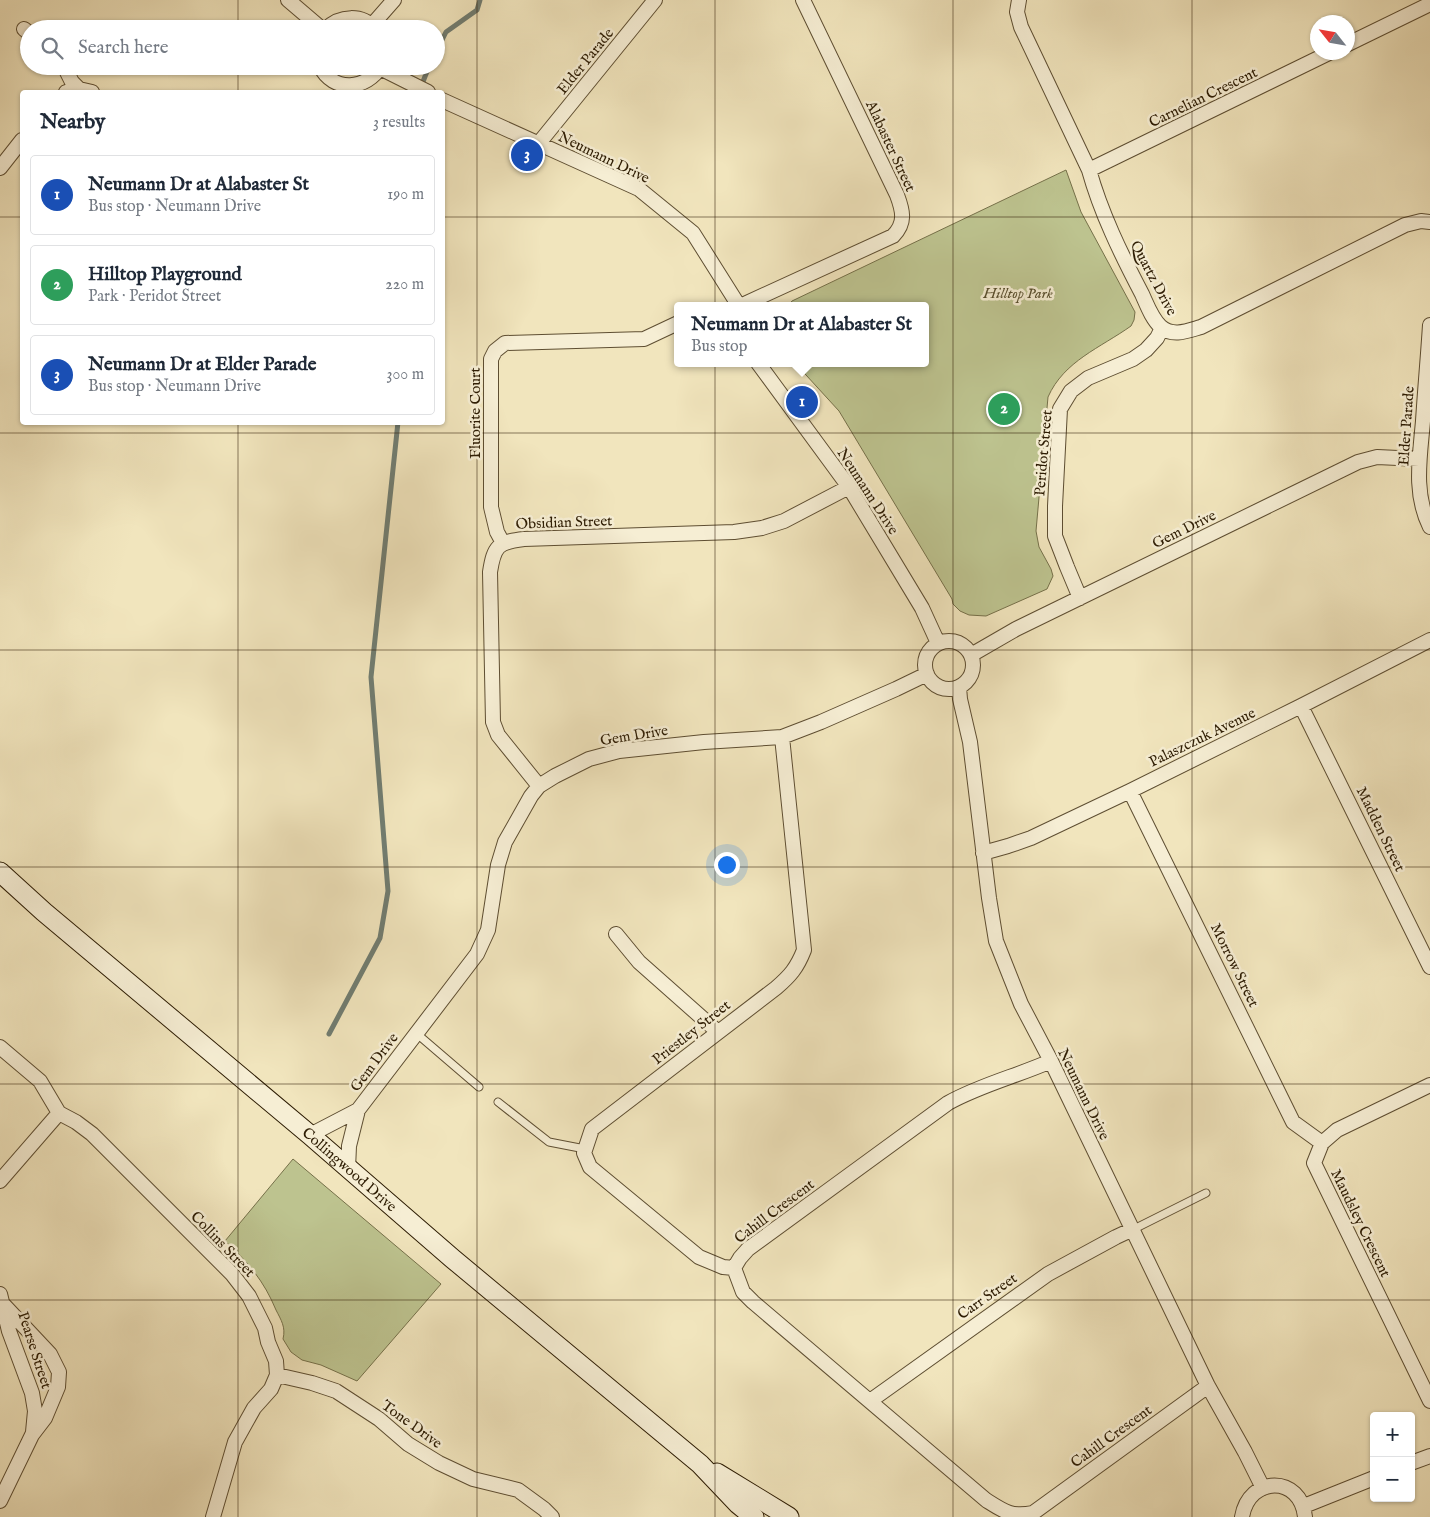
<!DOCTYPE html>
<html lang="en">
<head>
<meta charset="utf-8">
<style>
  body { margin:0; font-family:"IM FELL English",serif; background:#f6f6f7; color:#1f2937 }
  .controls { position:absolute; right:15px; bottom:15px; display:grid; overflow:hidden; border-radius:5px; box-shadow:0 1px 4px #0004 }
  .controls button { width:45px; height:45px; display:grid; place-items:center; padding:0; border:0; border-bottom:1px solid #e0e1e3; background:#fff; color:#1f2937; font:25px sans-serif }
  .compass { position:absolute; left:1310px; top:15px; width:45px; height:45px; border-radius:50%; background:#fff; box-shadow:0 1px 4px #0004; rotate:301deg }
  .you { position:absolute; left:726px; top:864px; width:18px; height:18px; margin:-12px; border:4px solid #fff; border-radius:50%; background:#1a73e8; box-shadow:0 0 0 8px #1a73e833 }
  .badge { display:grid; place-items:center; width:32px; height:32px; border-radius:50%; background:#8f2418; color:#fff; font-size:16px; font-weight:700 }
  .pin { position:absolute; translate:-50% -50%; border:2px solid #fff; box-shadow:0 1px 5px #0006 }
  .popup { position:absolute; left:674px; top:302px; width:255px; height:65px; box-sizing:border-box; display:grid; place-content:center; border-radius:5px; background:#fff; filter:drop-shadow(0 1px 4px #0005); font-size:16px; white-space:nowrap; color:#747a83 }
  .popup b { font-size:19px; color:#1f2937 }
  .popup::after { content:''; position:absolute; left:50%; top:100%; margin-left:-10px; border:10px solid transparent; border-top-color:#fff }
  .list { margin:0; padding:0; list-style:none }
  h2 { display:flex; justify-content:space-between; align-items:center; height:65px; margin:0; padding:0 20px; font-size:21px }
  h2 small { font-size:16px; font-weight:400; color:#747a83 }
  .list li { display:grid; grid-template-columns:32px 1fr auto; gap:15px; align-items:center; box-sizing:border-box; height:80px; margin:0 10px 10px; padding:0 10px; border:1px solid #e0e1e3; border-radius:5px }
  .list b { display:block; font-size:19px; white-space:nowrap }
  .list p { margin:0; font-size:16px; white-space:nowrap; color:#747a83 }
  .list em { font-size:16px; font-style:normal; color:#747a83 }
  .icon { flex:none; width:28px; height:28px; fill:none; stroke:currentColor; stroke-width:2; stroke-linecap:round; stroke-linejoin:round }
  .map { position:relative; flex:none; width:1430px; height:1517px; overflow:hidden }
  .search { position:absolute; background:#fff; box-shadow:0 1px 4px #0004; left:20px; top:20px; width:425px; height:55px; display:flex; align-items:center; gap:12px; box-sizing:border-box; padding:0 18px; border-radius:28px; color:#747a83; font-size:19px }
  .panel { position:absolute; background:#fff; box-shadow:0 1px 4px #0004; left:20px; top:90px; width:425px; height:335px; border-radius:5px }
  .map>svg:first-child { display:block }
  .green { fill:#bdc38f; stroke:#757049 }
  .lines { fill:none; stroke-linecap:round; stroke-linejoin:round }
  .stream { stroke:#717d71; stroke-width:5 }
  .service-casing { stroke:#5e4e32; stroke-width:9 }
  .minor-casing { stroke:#5e4e32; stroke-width:16 }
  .secondary-casing { stroke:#2d1c03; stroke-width:21 }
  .service { stroke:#f6eed4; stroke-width:7 }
  .minor { stroke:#f6eed4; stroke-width:14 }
  .secondary { stroke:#f6eed4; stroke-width:19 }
  .grid { fill:none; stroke:#2d1c03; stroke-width:1; stroke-opacity:0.55 }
  .labels { text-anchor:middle; stroke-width:5; stroke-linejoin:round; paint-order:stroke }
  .street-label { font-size:15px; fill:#2d1c03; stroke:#f6eed4 }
  .park-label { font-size:15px; font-style:italic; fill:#584e2d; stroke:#f6eed4 }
</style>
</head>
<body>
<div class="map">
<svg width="1430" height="1517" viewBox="0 0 1430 1517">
  <rect width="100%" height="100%" fill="#f1e5bd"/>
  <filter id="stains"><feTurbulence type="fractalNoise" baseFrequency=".004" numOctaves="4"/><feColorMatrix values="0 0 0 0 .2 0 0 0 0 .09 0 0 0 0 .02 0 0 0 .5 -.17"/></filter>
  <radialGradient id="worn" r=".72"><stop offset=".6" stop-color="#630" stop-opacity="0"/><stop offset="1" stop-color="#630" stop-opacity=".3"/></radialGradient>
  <path class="green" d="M1066,170l15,42 54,100 -1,8 -3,6c-31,22 -67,35 -83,71l-12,134 3,16 12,22 2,7 -6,13 -61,27 -17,-1 -9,-4 -7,-7 -1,-5 -113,-188 -44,-48h131v-57h-138l4,-5z
    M293,1159l148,125 -84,97 -36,-16 -19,-5 -11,-8 -8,-13c3,-12 -2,-19 -7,-29 -12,-29 -28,-48 -51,-69z"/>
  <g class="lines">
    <path class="stream" d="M436,52l10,-20 31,-22 3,-10
      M421,87l8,-21
      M329,1034l51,-96 8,-47 -17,-214 27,-255"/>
    <defs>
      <path id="service" d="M416,1033l63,54
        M498,1102l51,40 36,7
        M1132,1230l74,-37"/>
      <path id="minor" d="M288,0l34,29
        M1019,0l-2,12 4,15 68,143c12,43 32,84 53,124 5,11 10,25 19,33 12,10 26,4 40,0l204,-102 16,-4 9,1
        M372,25l22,-25
        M24,29l5,4
        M326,29c14,-14 36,-15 49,0
        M1348,44l82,-40
        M64,66l8,16 7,7
        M320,66c13,27 47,24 61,0
        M380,68l48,24
        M66,92l13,-3 13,3
        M442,100l197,89 54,44 46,73
        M539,143l116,-143
        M0,168l22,-28
        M1089,170l242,-118
        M740,306l153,-70c13,-13 10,-25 4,-41l-94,-195
        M1430,325c-2,32 -5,64 -7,96 -3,36 -10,72 7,106
        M758,363l91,124 73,121 16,35
        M503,543l-6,-11 -6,-25v-148l4,-8 10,-8 139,-4 34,-16
        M1080,598l-13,-31 -12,-31v-30l5,-97 11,-18 17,-13 45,-19 13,-9 11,-12 5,-10
        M925 665a24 24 0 1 1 48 0a24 24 0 1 1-48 0Z
        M971,655l45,-26 342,-167 19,-5 42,2
        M959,687l1,12 10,43 19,156 7,43 25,63 30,57 157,325 37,66 18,36
        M1301,706l129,261
        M539,786l-41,-51 -5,-13 -3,-150c4,-26 8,-30 34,-33l210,-7 28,-4 22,-7 65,-34
        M1130,791l163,331 29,21
        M983,853l25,-7 23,-8 99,-47 171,-85 129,-66
        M616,934l23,28 79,70
        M0,1047l40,34 19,32 17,9 16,12 140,140 17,22 16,32 3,14 8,19 1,14 -6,14 -17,19 -19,34 -22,75
        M1051,1061c-34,15 -71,24 -103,42l-200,146 -8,9 -6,10 9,24 10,10 233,198c19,12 25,17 47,13l175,-127
        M1430,1085l-93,45 -15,13 -8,20 116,238
        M310,1135l48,-25
        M348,1169l1,-23 9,-36 119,-156 11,-24 10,-65 7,-23 26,-46 8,-10 16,-10 34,-17 30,-8 85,-9 78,-5 39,-15 75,-33 31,-15
        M0,1181l59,-68
        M734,1268l-11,-1 -24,-10 -109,-90 -6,-14 8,-24 184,-141c14,-12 21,-20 28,-38l-22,-213
        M0,1294l9,37 23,62 3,18 -2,21
        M277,1375l35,8 24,8 43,28 29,25 31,19 34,16 45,11 26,19 8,8
        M870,1401l178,-127 68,-37 15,-7
        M1411,1463l19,-7
        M0,1501l32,-66 13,-17 13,-31 1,-15 -9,-18 -47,-50
        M1304,1506l70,-28
        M1242,1517c7,-42 59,-42 63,0"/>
      <g id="secondary">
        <path id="s1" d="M0,872l44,40 266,223 143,124 247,205 38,40 16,13"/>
        <path d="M717,1473l72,44"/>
      </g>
    </defs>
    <use href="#service" class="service-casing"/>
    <use href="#minor" class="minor-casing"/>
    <use href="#secondary" class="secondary-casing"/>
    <use href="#service" class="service"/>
    <use href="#minor" class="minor"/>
    <use href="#secondary" class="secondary"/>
  </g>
  <path class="grid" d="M238,0v29M477,0v1517M715,0v1517M953,0v1517M1192,0v1517M238,66v26M0,217h22M442,217h988M238,422v1095M0,433h1430M0,650h1430M0,867h1430M0,1084h1430M0,1300h1430"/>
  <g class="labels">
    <g class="street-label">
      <text transform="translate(585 61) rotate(-51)" y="5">Elder Parade</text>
      <text transform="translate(1203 97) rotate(-26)" y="5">Carnelian Crescent</text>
      <text transform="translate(891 146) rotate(65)" y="5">Alabaster Street</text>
      <text transform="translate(604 157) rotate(26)" y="5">Neumann Drive</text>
      <text transform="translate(1154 278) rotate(62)" y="5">Quartz Drive</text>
      <text transform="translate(475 413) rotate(-90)" y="5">Fluorite Court</text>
      <text transform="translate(1406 426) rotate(-86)" y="5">Elder Parade</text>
      <text transform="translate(1043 453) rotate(-85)" y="5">Peridot Street</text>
      <text transform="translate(868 491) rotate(57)" y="5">Neumann Drive</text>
      <text transform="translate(564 522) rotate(-2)" y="5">Obsidian Street</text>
      <text transform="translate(1184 529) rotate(-26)" y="5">Gem Drive</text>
      <text transform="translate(634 735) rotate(-9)" y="5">Gem Drive</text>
      <text transform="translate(1202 737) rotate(-26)" y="5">Palaszczuk Avenue</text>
      <text transform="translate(1381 829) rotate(64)" y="5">Madden Street</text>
      <text transform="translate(1235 965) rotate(64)" y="5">Morrow Street</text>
      <text transform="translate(691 1032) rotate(-38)" y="5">Priestley Street</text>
      <text transform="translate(374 1062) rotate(-53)" y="5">Gem Drive</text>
      <text transform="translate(1084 1094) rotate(64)" y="5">Neumann Drive</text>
      <text dy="5" stroke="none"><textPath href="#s1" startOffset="459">Collingwood Drive</textPath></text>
      <text transform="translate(774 1211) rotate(-37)" y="5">Cahill Crescent</text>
      <text transform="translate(1361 1223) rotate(64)" y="5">Maudsley Crescent</text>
      <text transform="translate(223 1244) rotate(46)" y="5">Collins Street</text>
      <text transform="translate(987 1296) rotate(-35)" y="5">Carr Street</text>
      <text transform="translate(35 1350) rotate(72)" y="5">Pearse Street</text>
      <text transform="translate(412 1424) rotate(36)" y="5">Tone Drive</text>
      <text transform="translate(1111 1436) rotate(-36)" y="5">Cahill Crescent</text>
    </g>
    <g class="park-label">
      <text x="1018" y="298">Hilltop Park</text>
    </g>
  </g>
  <rect width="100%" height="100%" filter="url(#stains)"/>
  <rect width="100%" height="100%" fill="url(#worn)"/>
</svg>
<div class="controls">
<button>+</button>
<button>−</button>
</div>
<svg class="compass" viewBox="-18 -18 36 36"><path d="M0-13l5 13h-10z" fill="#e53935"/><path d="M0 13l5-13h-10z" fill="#747a83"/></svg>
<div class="you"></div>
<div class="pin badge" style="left:802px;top:402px;background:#1a4fb4">1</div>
<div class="popup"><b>Neumann Dr at Alabaster St</b>Bus stop</div>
<div class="pin badge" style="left:1004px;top:409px;background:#2e9e5b">2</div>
<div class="pin badge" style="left:527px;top:155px;background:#1a4fb4">3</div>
<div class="search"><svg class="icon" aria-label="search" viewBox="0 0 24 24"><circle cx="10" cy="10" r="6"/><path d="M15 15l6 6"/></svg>Search here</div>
<section class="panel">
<h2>Nearby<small>3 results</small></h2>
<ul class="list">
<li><span class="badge" style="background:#1a4fb4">1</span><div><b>Neumann Dr at Alabaster St</b><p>Bus stop · Neumann Drive</p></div><em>190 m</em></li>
<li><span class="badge" style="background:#2e9e5b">2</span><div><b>Hilltop Playground</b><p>Park · Peridot Street</p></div><em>220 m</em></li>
<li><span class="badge" style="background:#1a4fb4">3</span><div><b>Neumann Dr at Elder Parade</b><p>Bus stop · Neumann Drive</p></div><em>300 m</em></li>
</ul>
</section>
</div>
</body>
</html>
